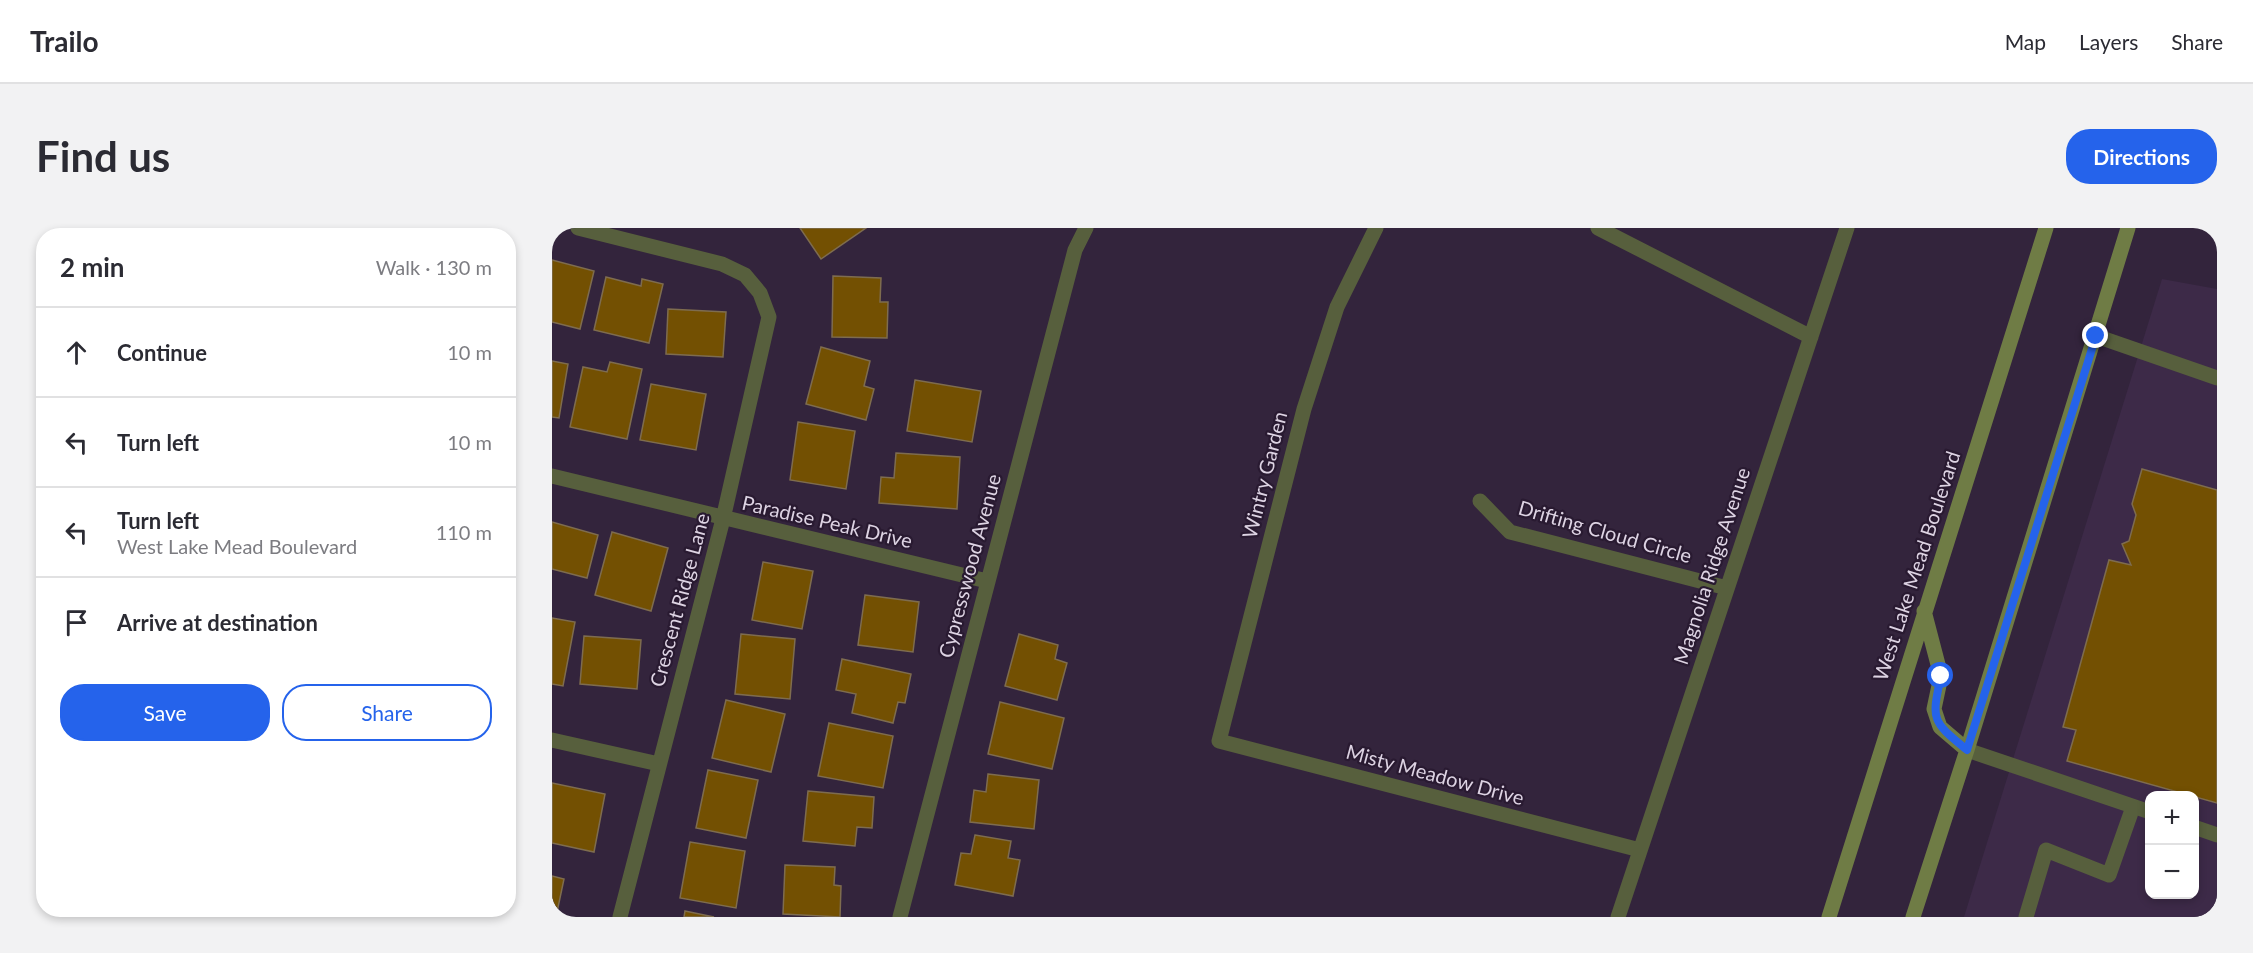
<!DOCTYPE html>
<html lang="en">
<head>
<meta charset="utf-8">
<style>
  body { margin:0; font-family:Lato,sans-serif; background:#f2f2f3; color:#2b2b33 }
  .controls { position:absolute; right:18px; bottom:18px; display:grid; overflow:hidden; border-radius:12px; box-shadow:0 3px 9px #0003 }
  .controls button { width:54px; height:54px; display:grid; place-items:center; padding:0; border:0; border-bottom:2px solid #e1e1e2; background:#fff; color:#2b2b33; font:30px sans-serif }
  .stop { position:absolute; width:18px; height:18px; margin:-14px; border:4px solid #2563eb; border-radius:50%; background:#fff }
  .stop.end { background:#2563eb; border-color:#fff; box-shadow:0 2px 6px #0008 }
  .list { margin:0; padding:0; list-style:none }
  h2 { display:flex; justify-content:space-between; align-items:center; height:78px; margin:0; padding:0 24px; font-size:26px }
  h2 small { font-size:20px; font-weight:400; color:#7c7c81 }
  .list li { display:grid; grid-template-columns:39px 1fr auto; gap:18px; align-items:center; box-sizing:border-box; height:90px; padding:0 24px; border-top:2px solid #e1e1e2 }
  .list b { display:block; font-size:22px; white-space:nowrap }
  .list p { margin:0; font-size:20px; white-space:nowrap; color:#7c7c81 }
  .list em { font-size:20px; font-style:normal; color:#7c7c81 }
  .actions { display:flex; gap:12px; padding:18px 24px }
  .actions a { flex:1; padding:14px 0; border:2px solid #2563eb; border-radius:24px; text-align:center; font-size:21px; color:#2563eb }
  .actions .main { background:#2563eb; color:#fff }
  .icon { flex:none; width:33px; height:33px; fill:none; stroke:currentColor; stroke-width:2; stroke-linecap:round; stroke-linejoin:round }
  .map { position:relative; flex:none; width:1665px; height:689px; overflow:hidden; border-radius:24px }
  header { display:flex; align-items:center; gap:36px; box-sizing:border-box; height:84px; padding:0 30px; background:#fff; border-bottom:2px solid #e1e1e2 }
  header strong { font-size:28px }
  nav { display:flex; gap:33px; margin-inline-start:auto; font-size:21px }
  .intro { display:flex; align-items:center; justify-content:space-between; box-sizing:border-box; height:144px; padding:0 36px }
  h1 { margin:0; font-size:42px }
  .button { padding:15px 27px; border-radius:24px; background:#2563eb; color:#fff; font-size:21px; font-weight:700 }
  main { display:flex; gap:36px; padding:0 36px }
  aside { flex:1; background:#fff; border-radius:24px; box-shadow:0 3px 9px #0003 }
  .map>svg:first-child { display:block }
  .built { fill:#3d2a48; fill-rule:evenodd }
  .building { fill:#735002; stroke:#7e6c4f; stroke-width:1.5 }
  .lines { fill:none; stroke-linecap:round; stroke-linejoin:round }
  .lane { stroke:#575f3d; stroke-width:15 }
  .street { stroke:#575f3d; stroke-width:15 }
  .secondary { stroke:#6f7c45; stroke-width:15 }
  .route { stroke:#2563eb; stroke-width:8 }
  .labels { text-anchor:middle; stroke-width:4.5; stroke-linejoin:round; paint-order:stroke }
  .street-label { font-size:20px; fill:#ddd3e3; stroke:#291a31 }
</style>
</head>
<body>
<header>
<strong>Trailo</strong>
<nav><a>Map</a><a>Layers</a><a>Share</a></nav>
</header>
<div class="intro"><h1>Find us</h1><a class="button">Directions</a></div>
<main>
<aside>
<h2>2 min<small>Walk · 130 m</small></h2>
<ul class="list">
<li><svg class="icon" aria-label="ahead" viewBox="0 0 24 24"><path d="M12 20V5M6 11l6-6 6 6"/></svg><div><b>Continue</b></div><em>10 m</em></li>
<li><svg class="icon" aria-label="left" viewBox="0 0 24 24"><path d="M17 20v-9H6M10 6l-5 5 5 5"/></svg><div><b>Turn left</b></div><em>10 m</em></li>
<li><svg class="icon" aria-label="left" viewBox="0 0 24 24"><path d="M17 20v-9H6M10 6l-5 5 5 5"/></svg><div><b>Turn left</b><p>West Lake Mead Boulevard</p></div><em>110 m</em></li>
<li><svg class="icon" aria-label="arrive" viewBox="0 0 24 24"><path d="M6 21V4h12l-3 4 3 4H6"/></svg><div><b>Arrive at destination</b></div></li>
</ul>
<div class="actions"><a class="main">Save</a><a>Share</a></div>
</aside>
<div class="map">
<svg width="1665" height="689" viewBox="0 0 1665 689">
  <rect width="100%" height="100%" fill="#33243c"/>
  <path class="built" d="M1610,51l55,10v628h-253zM1598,568h44v98h-44z"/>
  <path class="building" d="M248,0h66l-45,31z
    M0,32l42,11 -14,58 -28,-7z
    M281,48l48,2 -1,24h8l-1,36 -55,-1z
    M54,49l35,9 1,-7 21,5 -14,59 -55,-13z
    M116,81l58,3 -3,45 -57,-3z
    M269,119l49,14 -6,25 10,3 -8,31 -60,-16z
    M0,133l16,3 -9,54 -7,-1z
    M58,134l32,7 -15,70 -57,-12 13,-60 24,5z
    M363,152l66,11 -9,51 -65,-11z
    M99,156l55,10 -10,56 -56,-10z
    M246,194l57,9 -9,58 -56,-9z
    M344,225l64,4 -3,52 -78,-6 2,-26 13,1z
    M1590,241l75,21v313l-150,-42 9,-31 -13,-3 46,-167 22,5 -9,-21 7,-3 7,-26 -4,-11z
    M0,294l46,13 -11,43 -35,-9z
    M60,304l56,16 -17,63 -56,-16z
    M211,334l50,9 -11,58 -50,-9z
    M313,367l54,7 -6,50 -55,-7z
    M0,390l23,4 -12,64 -11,-2z
    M189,406l54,5 -5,60 -55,-5z
    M467,406l39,11 -3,14 12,4 -10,37 -52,-14z
    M32,408l57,4 -4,49 -57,-5z
    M290,431l69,15 -6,29 -7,-1 -5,21 -41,-10 4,-19 -20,-4z
    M174,472l59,14 -14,58 -59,-14z
    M448,474l64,16 -12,51 -64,-15z
    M277,495l64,13 -10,52 -65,-12z
    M156,542l50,10 -12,58 -50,-10z
    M436,546l51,6 -5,49 -64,-7 4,-32 12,2z
    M0,555l53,11 -11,58 -42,-9z
    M256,563l66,6 -2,31 -15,-1 -2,19 -52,-5z
    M423,607l36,6 -3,17 12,2 -7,36 -58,-11 6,-32 10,1z
    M138,614l55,9 -9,57 -56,-10z
    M233,637l50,2 -1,18 7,1 -1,31 -57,-3z
    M0,648l12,3 -8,38h-4z
    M133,683l29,6h-30z"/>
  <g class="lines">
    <path class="lane" d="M1544,108l121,42
      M1415,522l183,62
      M1642,599l23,8
      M1474,689l20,-67 63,25 24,-68"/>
    <path class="street" d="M26,0l144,36 23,11 15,18 9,24 -46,202 -103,398
      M824,0l-39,79 -33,102 -85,332 421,109
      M1046,0l213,109
      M0,248l435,105
      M928,273l30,31 217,56
      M0,512l107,24
      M348,689l175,-667 11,-22
      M1066,689l229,-689"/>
    <path class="secondary" d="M1372,383l17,65 -7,33 6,18 27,23
      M1277,689l217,-689
      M1361,689l54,-167 161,-522"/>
  </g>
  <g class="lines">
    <path class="route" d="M1389,448c-10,45 -9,45 26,74l129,-414"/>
  </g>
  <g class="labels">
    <g class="street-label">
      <text transform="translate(713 247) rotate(-76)" y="7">Wintry Garden</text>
      <text transform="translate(275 294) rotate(13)" y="7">Paradise Peak Drive</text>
      <text transform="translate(1053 304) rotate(16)" y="7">Drifting Cloud Circle</text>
      <text transform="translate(418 338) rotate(-75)" y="7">Cypresswood Avenue</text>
      <text transform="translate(1160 338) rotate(-72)" y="7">Magnolia Ridge Avenue</text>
      <text transform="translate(1365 338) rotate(-72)" y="7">West Lake Mead Boulevard</text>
      <text transform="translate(128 372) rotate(-75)" y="7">Crescent Ridge Lane</text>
      <text transform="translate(883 547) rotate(15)" y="7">Misty Meadow Drive</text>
    </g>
  </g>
</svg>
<div class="controls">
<button>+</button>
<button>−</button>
</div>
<div class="stop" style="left:1389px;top:448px"></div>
<div class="stop end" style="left:1544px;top:108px"></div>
</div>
</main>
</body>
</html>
